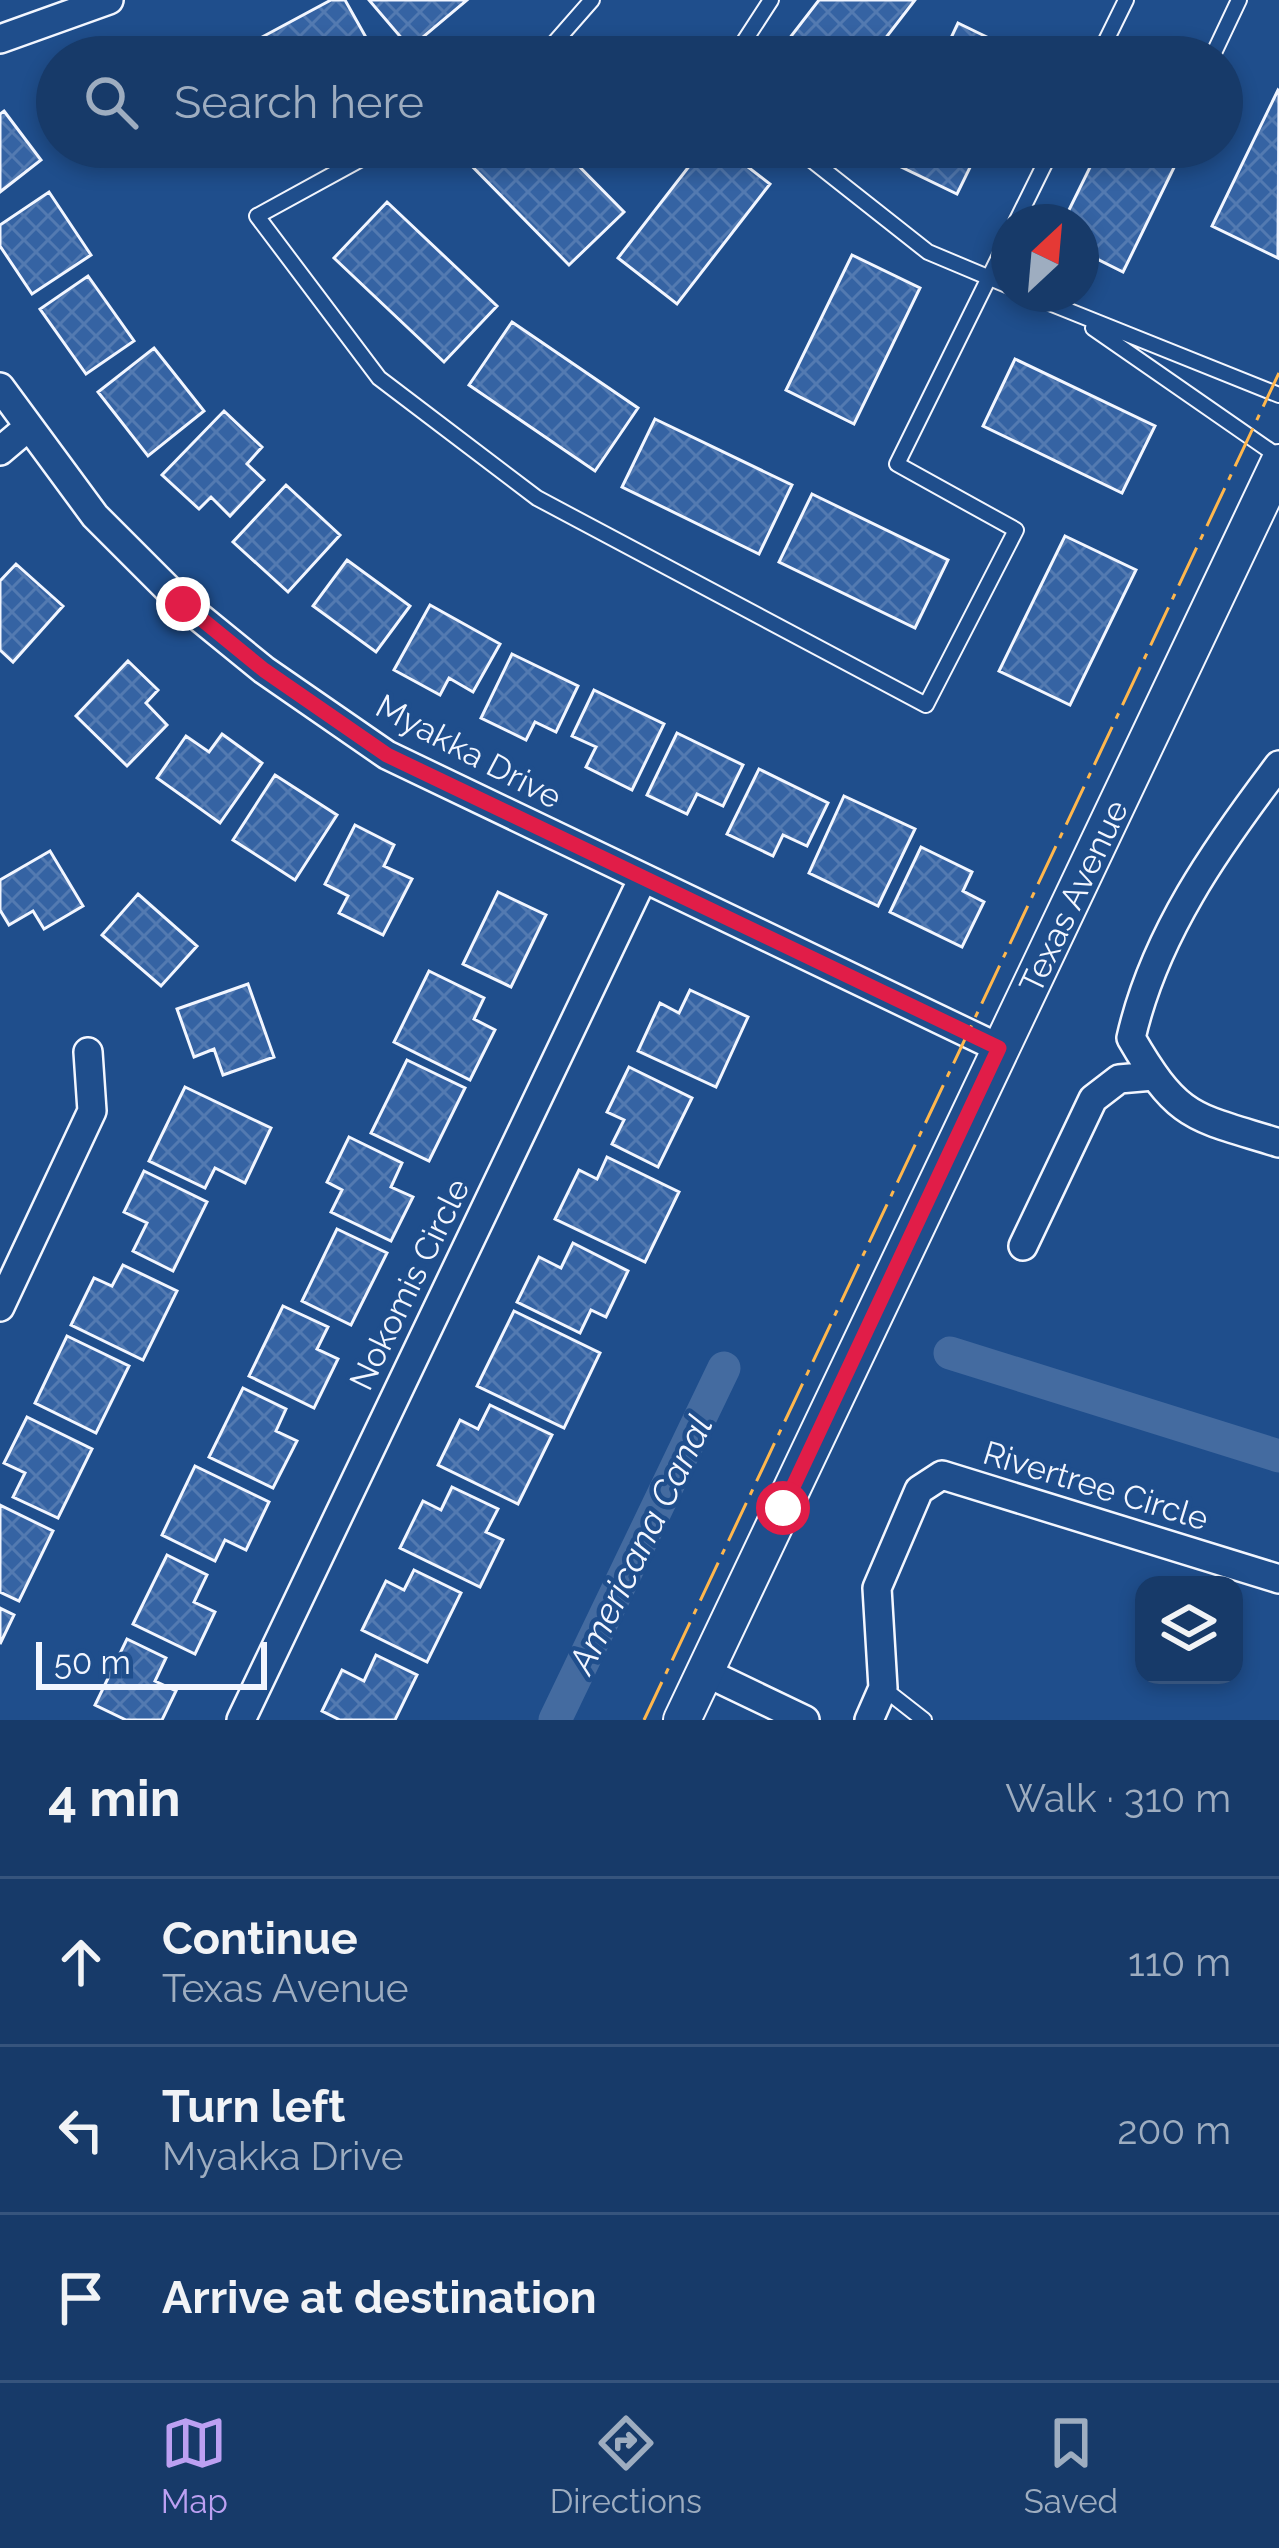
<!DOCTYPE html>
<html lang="en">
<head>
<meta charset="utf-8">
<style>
  body { margin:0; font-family:Raleway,sans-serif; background:#20416f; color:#f1f3f6 }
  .controls { position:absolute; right:36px; bottom:36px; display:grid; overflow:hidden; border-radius:24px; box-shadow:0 6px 18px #0003 }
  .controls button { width:108px; height:108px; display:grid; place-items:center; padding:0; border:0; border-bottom:3px solid #36547d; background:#173a69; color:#f1f3f6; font:60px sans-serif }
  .compass { position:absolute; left:991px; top:204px; width:108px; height:108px; border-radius:50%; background:#173a69; box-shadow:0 6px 18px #0003; rotate:26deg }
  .scale { position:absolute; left:36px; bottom:30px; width:231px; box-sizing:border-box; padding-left:12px; border:6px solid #f2f6ff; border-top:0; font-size:33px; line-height:42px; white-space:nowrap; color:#f2f6ff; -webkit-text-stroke:9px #1f4e8c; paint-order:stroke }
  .stop { position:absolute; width:36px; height:36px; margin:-27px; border:9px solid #e11d48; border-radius:50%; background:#fff }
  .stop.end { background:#e11d48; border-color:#fff; box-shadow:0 3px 12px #0008 }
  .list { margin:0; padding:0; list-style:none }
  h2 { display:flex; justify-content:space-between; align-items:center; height:156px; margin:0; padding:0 48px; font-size:51px }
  h2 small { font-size:39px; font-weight:400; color:#9eadc0 }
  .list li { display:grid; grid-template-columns:78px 1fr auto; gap:36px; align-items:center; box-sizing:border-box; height:168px; padding:0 48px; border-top:3px solid #36547d }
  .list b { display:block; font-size:45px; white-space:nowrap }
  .list p { margin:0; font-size:39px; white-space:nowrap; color:#9eadc0 }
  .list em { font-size:39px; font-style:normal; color:#9eadc0 }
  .icon { flex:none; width:66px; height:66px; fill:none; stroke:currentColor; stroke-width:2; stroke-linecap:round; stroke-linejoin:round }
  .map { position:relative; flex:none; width:1279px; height:1720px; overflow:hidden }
  .search { position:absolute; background:#173a69; box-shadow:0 6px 18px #0003; left:36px; right:36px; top:36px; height:132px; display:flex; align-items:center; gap:30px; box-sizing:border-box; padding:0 42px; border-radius:66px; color:#9eadc0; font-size:45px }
  .sheet { height:660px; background:#173a69 }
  nav { display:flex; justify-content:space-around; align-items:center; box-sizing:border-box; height:168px; border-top:3px solid #36547d; background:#173a69; font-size:33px; color:#9eadc0 }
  nav a { display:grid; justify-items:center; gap:6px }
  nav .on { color:#bca0f2 }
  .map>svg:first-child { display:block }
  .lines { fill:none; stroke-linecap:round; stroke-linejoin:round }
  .canal { stroke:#446ba0; stroke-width:33 }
  .building { fill:url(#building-cross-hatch); stroke:#f2f6ff; stroke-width:3 }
  .service-casing { stroke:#f2f6ff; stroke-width:18 }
  .minor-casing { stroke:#f2f6ff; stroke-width:32 }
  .tertiary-casing { stroke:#f2f6ff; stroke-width:40 }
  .service { stroke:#1f4e8c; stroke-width:14 }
  .minor { stroke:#1f4e8c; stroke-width:27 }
  .tertiary { stroke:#1f4e8c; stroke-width:36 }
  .power { stroke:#ffb74d; stroke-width:3; stroke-dasharray:42 9 6 9; stroke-linecap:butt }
  .route { stroke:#e11d48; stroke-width:15 }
  .labels { text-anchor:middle; stroke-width:9; stroke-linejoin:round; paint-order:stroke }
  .street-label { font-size:33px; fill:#f2f6ff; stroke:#1f4e8c }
  .water-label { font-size:36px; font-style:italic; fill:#f2f6ff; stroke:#1f4e8c }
</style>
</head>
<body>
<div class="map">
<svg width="1279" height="1720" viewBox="0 0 1279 1720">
  <defs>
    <pattern id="building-cross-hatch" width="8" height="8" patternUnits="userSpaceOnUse" patternTransform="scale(3)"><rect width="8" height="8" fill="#3563a3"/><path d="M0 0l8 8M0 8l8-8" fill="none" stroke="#537ab1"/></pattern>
  </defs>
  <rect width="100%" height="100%" fill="#1f4e8c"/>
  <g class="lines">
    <path class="canal" d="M950,1353l329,103
      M555,1720l169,-352"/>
  </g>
  <path class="building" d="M331,0h14l32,57h-152z
    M369,0h98l-57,48z
    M819,0h96l-44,57h-96z
    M958,23l66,32v2h-82z
    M1278,90l1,1 -1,167 -66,-32z
    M4,111l37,49 -41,32v-78z
    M472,147h88l64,65 -55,53 -107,-109z
    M704,147h18l48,37 -93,120 -59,-46z
    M898,147h82l-23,47 -66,-32z
    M1100,147h84l-61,125 -42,-21v-29h-18z
    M49,192l42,63 -59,39 -32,-48v-21z
    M387,202l110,104 -53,56 -110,-104z
    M852,255l68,33 -66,136 -68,-34z
    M88,276l46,65 -48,33 -46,-65z
    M512,322l126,86 -43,63 -126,-86z
    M154,348l50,63 -56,45 -50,-64z
    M1015,359l140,67 -33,67 -139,-67z
    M224,411l38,36 -15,17 17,16 -34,36 -19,-19 -12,12 -37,-34z
    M655,419l137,66 -33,69 -137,-67z
    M286,485l54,50 -52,57 -55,-50z
    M812,494l136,66 -33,68 -136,-66z
    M1065,536l71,34 -66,135 -71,-34z
    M347,560l63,46 -34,46 -63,-46z
    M16,564l47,42 -50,56 -13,-12v-69z
    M430,605l70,39 -27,48 -24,-14 -9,17 -46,-25z
    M512,654l66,32 -22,46 -21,-10 -9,18 -45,-22z
    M128,661l30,29 -12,13 21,22 -40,41 -51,-50z
    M594,690l70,34 -32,66 -46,-23 10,-20 -24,-11z
    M677,733l66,32 -20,41 -26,-12 -10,20 -40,-19z
    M222,734l40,29 -42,60 -63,-45 29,-42 23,16z
    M759,769l69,34 -21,43 -24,-11 -10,21 -46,-22z
    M275,775l62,40 -42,65 -62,-40z
    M844,796l71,33 -37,77 -69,-33z
    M355,825l39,20 -10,21 28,13 -29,56 -44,-22 9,-17 -23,-12z
    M921,847l51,25 -9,19 21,11 -22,45 -72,-35z
    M50,851l33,55 -39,23 -11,-18 -24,14 -9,-15v-30z
    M498,892l48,23 -35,72 -48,-23z
    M138,894l59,52 -36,40 -59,-51z
    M429,971l55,27 -10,21 21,11 -25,50 -76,-38z
    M248,984l26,73 -51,18 -9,-26 -20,8 -17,-48z
    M690,990l58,27 -32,70 -78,-36 22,-48 19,10z
    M407,1060l58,28 -36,73 -58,-28z
    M629,1067l63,31 -34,69 -46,-23 12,-24 -17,-8z
    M185,1087l86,41 -26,55 -30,-15 -10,20 -56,-27z
    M349,1137l53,26 -11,24 22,10 -22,44 -60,-29 11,-22 -15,-8z
    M607,1157l72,35 -34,70 -90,-43 24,-49 18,9z
    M144,1171l63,31 -34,69 -40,-20 14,-28 -23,-11z
    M337,1229l50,24 -36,72 -49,-24z
    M573,1243l55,28 -22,46 -15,-7 -11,23 -63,-31 22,-45 22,11z
    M123,1265l54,26 -34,69 -72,-35 23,-47 18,8z
    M283,1306l45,21 -11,22 21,10 -24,49 -65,-32z
    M514,1311l86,42 -36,75 -87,-42z
    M67,1336l62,30 -33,67 -61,-30z
    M243,1388l43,21 -10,22 21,10 -24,47 -64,-31z
    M490,1405l62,30 -34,69 -80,-39 22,-45 18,9z
    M27,1417l65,32 -34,69 -45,-21 12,-24 -21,-10z
    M195,1466l74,36 -23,48 -21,-10 -10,21 -53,-26z
    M452,1487l46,22 -12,23 17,8 -23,47 -80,-39 23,-47 18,9z
    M0,1505l53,26 -34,70 -19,-9z
    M167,1555l40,20 -13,27 21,10 -20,42 -62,-30z
    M414,1570l47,23 -34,69 -65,-32 24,-49 18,9z
    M0,1608l14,7 -14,29z
    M127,1639l39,19 -11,23 21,10 -14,29h-36l-31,-15z
    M376,1655l41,20 -22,45h-55l-18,-9 20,-41 22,11z"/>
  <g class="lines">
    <defs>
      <path id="service" d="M1103,46l23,11
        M542,57l50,-57
        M734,57l37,-57
        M1098,57l28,-57
        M1212,57l27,-57
        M383,147l-126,69 122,162 158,120 389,207 90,-175 -119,-66 112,-227
        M632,147l8,7 10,-7
        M795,147l133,105 81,34
        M1016,222l37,-75
        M1027,294l252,101
        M1093,328l186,129
        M883,1688l41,32"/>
      <path id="minor" d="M0,39l109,-39
        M0,387l95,129 88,88 81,66 123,85 612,293
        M0,451l26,-22
        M1279,765c-63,83 -125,171 -148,273 48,83 62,78 148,105
        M1023,1246l70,-147 26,-20 34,-3
        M0,1307l92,-196 -4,-59
        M705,1672l100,48
        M241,1720l402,-842
        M869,1720l14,-32 -6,-100 42,-98 23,-15 337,104"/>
      <g id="tertiary">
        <path id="s1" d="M682,1720l597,-1257"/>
      </g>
    </defs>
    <use href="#service" class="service-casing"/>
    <use href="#minor" class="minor-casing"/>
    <use href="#tertiary" class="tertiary-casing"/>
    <use href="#service" class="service"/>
    <use href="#minor" class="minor"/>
    <use href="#tertiary" class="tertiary"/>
    <path class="power" d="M644,1720l635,-1347"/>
  </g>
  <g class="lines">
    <path class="route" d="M183,604l81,66 123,85 612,293 -216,460"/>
  </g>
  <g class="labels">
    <g class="street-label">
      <text transform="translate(469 751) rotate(28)" y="12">Myakka Drive</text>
      <text dy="12" stroke="none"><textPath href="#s1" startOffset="912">Texas Avenue</textPath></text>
      <text transform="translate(409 1284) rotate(-64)" y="12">Nokomis Circle</text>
      <text transform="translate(1096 1485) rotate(17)" y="12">Rivertree Circle</text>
    </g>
    <g class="water-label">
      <text transform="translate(640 1544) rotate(-64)" y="13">Americana Canal</text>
    </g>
  </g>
</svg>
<div class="controls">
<button><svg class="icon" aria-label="layers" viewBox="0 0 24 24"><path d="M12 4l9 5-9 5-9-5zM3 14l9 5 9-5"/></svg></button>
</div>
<svg class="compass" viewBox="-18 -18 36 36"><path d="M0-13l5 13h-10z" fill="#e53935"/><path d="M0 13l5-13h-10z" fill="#9eadc0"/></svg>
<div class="scale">50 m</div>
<div class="stop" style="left:783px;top:1508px"></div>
<div class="stop end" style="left:183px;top:604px"></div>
<div class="search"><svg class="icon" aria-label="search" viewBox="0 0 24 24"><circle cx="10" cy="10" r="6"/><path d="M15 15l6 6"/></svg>Search here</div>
</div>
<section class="sheet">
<h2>4 min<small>Walk · 310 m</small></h2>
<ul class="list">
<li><svg class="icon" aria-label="ahead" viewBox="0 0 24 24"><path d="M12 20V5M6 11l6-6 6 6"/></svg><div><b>Continue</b><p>Texas Avenue</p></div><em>110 m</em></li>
<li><svg class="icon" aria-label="left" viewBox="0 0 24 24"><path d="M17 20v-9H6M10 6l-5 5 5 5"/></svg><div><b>Turn left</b><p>Myakka Drive</p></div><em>200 m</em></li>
<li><svg class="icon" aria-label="arrive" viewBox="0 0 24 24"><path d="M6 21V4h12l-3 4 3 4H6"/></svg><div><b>Arrive at destination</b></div></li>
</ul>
</section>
<nav>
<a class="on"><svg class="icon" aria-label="map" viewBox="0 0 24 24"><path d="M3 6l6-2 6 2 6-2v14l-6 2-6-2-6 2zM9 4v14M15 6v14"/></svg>Map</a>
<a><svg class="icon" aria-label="directions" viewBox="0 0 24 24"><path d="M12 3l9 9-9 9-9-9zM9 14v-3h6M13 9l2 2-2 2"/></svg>Directions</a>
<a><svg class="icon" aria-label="saved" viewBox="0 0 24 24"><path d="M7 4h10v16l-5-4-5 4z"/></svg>Saved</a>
</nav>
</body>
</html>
